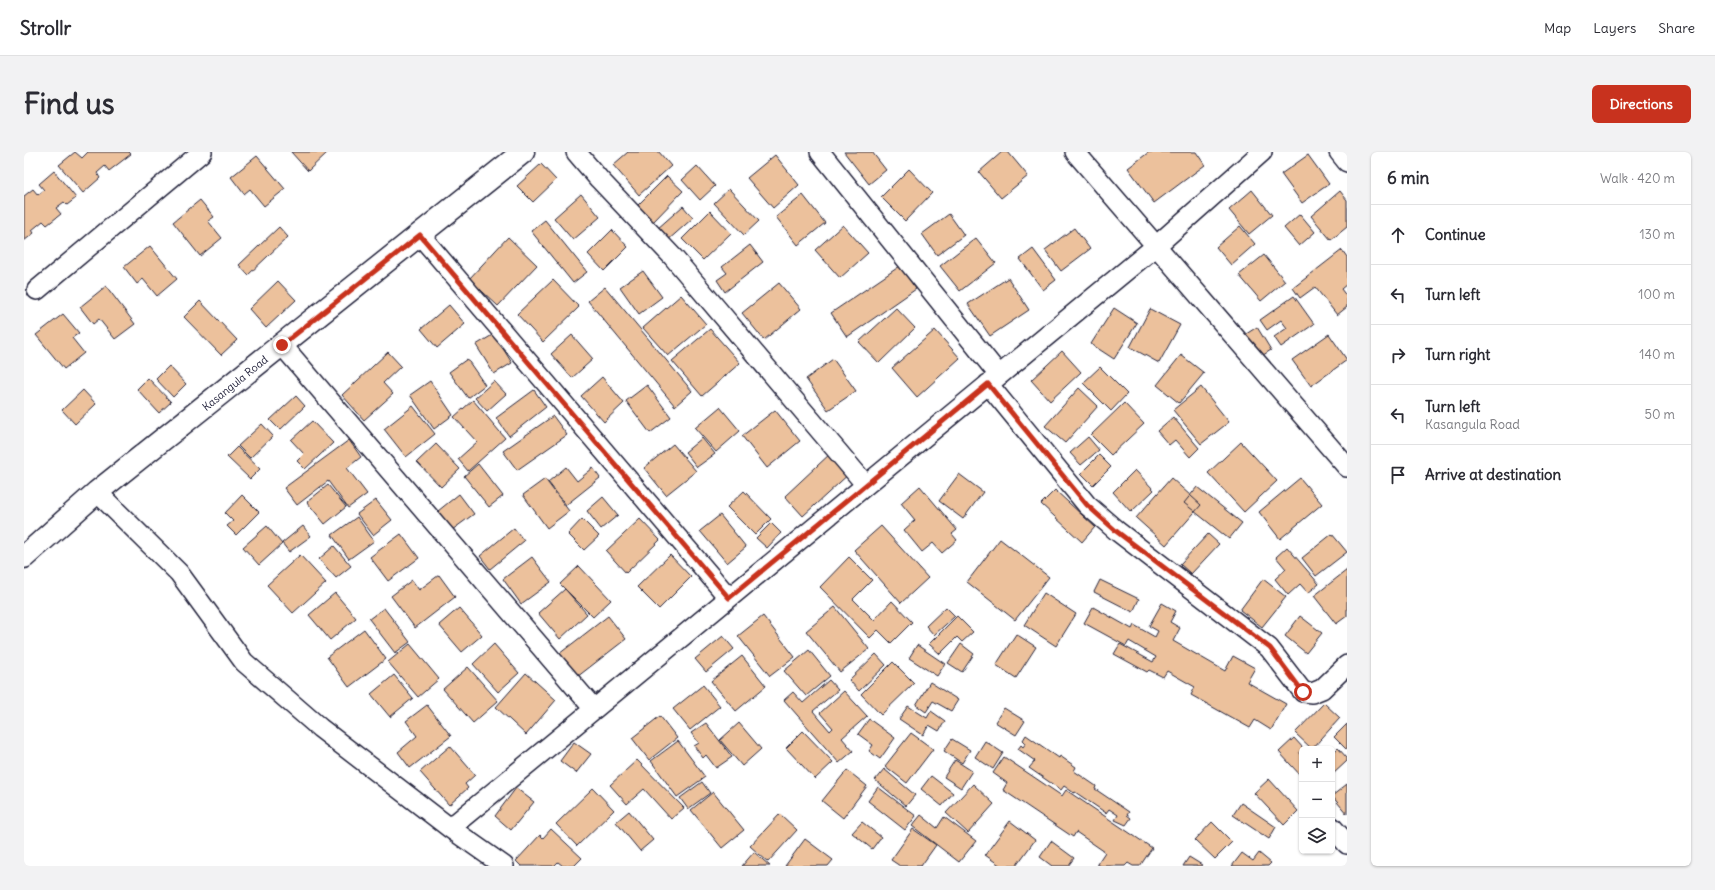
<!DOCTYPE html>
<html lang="en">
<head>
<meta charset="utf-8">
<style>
  body { margin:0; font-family:Delius,sans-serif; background:#f2f2f3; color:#2b2b33 }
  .controls { position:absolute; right:12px; bottom:12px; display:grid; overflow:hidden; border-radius:6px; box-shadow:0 1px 3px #0004 }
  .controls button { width:36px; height:36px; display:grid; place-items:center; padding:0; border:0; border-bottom:1px solid #e1e1e2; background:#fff; color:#2b2b33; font:20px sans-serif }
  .stop { position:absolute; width:12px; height:12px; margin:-9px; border:3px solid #c8321e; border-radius:50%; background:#fff }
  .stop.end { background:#c8321e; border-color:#fff; box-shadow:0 1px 4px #0008 }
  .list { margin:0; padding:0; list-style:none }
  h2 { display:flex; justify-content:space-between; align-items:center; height:52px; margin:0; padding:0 16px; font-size:17px }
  h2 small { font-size:13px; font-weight:400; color:#7c7c81 }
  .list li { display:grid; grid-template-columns:26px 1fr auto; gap:12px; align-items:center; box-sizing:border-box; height:60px; padding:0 16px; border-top:1px solid #e1e1e2 }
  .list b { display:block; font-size:15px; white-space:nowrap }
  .list p { margin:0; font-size:13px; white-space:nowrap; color:#7c7c81 }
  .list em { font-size:13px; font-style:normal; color:#7c7c81 }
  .icon { flex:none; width:22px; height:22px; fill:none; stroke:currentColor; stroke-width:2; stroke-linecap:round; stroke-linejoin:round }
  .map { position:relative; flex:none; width:1323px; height:714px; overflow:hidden; border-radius:6px }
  header { display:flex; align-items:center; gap:24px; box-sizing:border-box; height:56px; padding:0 20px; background:#fff; border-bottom:1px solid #e1e1e2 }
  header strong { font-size:19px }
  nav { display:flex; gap:22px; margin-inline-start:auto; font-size:14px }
  .intro { display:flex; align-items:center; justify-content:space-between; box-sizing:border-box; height:96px; padding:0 24px }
  h1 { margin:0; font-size:28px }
  .button { padding:10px 18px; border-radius:6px; background:#c8321e; color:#fff; font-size:14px; font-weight:700 }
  main { display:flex; gap:24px; padding:0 24px }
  aside { flex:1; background:#fff; border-radius:6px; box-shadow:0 1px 3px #0004 }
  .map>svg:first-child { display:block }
  .building { fill:#ecc19c; stroke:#22223b }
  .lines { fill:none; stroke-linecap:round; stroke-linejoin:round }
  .street-casing { stroke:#22223b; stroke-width:22 }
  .secondary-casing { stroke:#22223b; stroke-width:25 }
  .street { stroke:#fff; stroke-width:19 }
  .secondary { stroke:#fff; stroke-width:22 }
  .route { stroke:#c8321e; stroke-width:5 }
  .labels { text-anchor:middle; stroke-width:4; stroke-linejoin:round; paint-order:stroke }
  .street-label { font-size:11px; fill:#22223b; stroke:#fff }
</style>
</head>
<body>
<header>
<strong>Strollr</strong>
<nav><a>Map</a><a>Layers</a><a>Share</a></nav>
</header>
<div class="intro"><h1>Find us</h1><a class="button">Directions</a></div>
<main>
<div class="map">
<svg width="1323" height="714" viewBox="0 0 1323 714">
  <rect width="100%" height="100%" fill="#fff"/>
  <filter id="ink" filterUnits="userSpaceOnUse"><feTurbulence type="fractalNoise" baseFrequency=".025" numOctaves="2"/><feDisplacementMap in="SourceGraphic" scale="8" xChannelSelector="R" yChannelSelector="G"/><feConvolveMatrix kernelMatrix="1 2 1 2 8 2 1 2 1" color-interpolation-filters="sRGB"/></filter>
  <g filter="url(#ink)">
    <path class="building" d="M51,0l7,6 6,-6h41l2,2 -22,17 -4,-5 -8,7 3,5 -17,15 -24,-28z
      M267,0h37l-20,19z
      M604,0h31l12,14 -32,29 -26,-30z
      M820,0h28l14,18 -17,14z
      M978,0h6l20,24 -27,22 -22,-26z
      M1125,0h47l9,13 -51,38 -26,-35z
      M751,3l24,30 -26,23 -26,-30z
      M1284,3l21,29 -27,19 -21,-29z
      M233,4l28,33 -21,17 -14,-17 -6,5 -13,-17z
      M517,12l15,16 -23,22 -16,-16z
      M673,14l18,20 -15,14 -18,-20z
      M885,17l23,24 -27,28 -24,-24z
      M30,19l22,27 -9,7 -3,-3 -8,6 5,6 -14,11 -4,-4 -11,9 2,3 -10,8v-45l9,-7 5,6 6,-5 -5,-6z
      M643,24l16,15 -31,32 -16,-16z
      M705,37l30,32 -15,14 -30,-32z
      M1228,38l20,25 -23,19 -20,-24z
      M1316,39l7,9v27l-16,13 -20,-24z
      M557,42l19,23 -27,23 -19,-22z
      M779,43l22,28 -27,22 -22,-28z
      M176,48l14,17 -6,4 14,17 -22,18 -27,-34z
      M659,54l10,12 -26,23 -10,-12z
      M686,59l21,22 -28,27 -21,-21z
      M925,62l15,21 -27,20 -15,-21z
      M1276,62l15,18 -16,14 -15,-18z
      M521,68l42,52 -14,11 -42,-52z
      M819,73l25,28 -28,25 -25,-28z
      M1216,74l15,18 -24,21 -15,-18z
      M255,75l9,10 -40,38 -9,-10z
      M1050,76l16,21 -29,22 -16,-21z
      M588,78l16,17 -24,24 -16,-17z
      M484,85l29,28 -39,41 -29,-27z
      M952,86l20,25 -36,28 -20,-25z
      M726,93l13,17 -38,30 -8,-12 10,-7 -5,-6z
      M126,94l27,33 -20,17 -14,-17 -6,5 -13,-17z
      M1009,97l23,31 -13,10 -23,-31z
      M1318,98l5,7v27l-6,5 6,8v10l-10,8 -22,-28 -15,11 -7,-10z
      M1240,103l21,26 -24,20 -22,-26z
      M876,114l16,23 -69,48 -16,-24z
      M619,119l19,26 -23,17 -19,-27z
      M984,126l21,32 -39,26 -22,-32z
      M529,128l26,27 -36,35 -26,-28z
      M254,129l18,19 -30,28 -17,-19z
      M755,131l22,26 -37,31 -22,-27z
      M82,134l29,38 -20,15 -16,-20 -6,5 -13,-17z
      M581,135l87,104 -17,15 -87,-105z
      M657,143l25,29 -38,32 -25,-28z
      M1270,144l20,28 -33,23 -7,-10 13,-9 -6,-8 -14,10 -7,-10z
      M176,149l37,39 -16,15 -37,-38z
      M425,153l16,19 -28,24 -16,-19z
      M872,156l19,20 -36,35 -20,-21z
      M1090,156l23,15 -23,36 -23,-15z
      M1126,157l30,16 -21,38 -29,-16z
      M39,162l16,19 -7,5 12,15 -20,16 -28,-34z
      M1233,175l14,23 -14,9 -14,-23z
      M686,177l30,34 -38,33 -30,-35z
      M911,178l25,28 -43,39 -25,-29z
      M470,182l18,29 -18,11 -18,-29z
      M1305,182l18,26 -36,26 -19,-26z
      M548,183l21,24 -21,19 -21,-24z
      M1038,199l19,21 -31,29 -19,-21z
      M364,200l13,14 -18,17 10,11 -29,26 -22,-25z
      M1157,203l23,18 -25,30 -22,-18z
      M443,207l18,26 -17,13 -19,-26z
      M809,207l23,32 -28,19 -22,-31z
      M145,214l17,18 -13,13 -17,-18z
      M1076,215l27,27 -16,17 -28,-28z
      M578,225l22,26 -20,19 -23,-26z
      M124,226l23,24 -12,11 -22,-24z
      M406,229l23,34 -19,14 -24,-34z
      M470,229l12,13 -19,17 -12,-13z
      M623,233l24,32 -21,16 -24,-32z
      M1177,235l28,35 -28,22 -28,-34z
      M1055,236l19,18 -33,37 -20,-17z
      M59,238l13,14 -21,20 -13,-14z
      M510,238l12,17 -37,29 -13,-18z
      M272,244l9,10 -25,24 -10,-10z
      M449,248l32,38 -37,33 -10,-12 19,-17 -23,-25z
      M1100,251l20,21 -33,31 -20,-20z
      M389,254l22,28 -29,23 -22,-28z
      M696,255l20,24 -24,21 -21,-24z
      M751,258l25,31 -33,27 -25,-32z
      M529,264l14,19 -50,35 -14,-19z
      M1149,265l26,31 -9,9 -15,-17 -6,5 -12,-14z
      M288,269l21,22 -28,26 -8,-8 7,-7 -13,-14z
      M238,272l11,12 -23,22 -12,-12z
      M1064,285l11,13 -18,15 -11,-12z
      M678,286l13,16 -18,13 -12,-15z
      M325,288l12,17 -14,11 20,26 -19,14 -20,-27 -31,24 -13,-17z
      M1217,290l36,39 -33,31 -36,-39z
      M412,292l24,25 -19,18 -24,-25z
      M649,292l23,27 -30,24 -22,-27z
      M213,295l23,22 -10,10 -23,-22z
      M808,300l19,20 -48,44 -18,-20z
      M1075,303l12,12 -18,18 -12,-12z
      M454,312l25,32 -14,11 -25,-31z
      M542,315l11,14 16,-13 7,10 -34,27 -18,-23z
      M1111,318l19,20 -23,22 -18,-20z
      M935,322l24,18 -20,27 -24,-18z
      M1147,326l30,27 -35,40 -30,-27z
      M1276,326l22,26 -42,35 -21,-27z
      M521,327l24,32 -22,17 -24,-33z
      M304,333l18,22 -21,17 -18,-22z
      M896,334l37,44 -5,4 5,6 -15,13 -9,-10 -11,9 -18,-22 11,-10 -14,-17z
      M1173,335l45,36 -13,16 -45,-36z
      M1031,338l40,37 -13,15 -41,-38z
      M720,339l27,28 -16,16 -28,-28z
      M435,342l15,20 -22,16 -14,-19z
      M218,343l17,17 -23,23 -9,-9 6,-5 -8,-8z
      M579,345l15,18 -17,14 -14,-18z
      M352,348l16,20 -19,15 -16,-21z
      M696,363l26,32 -19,16 -27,-32z
      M333,365l17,24 -25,18 -17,-24z
      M558,367l17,17 -15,14 -16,-16z
      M616,367l20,21 -34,33 -20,-22z
      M747,371l10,10 -14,15 -11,-10z
      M243,374l15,18 -23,21 -16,-18z
      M279,374l8,10 -22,16 -7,-9z
      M857,374l47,52 -27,25 -47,-53z
      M490,376l10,13 -34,28 -10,-13z
      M377,382l18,24 -31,23 -18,-24z
      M1184,382l11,10 -28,30 -11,-10z
      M1308,382l15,18 -31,24 -14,-18z
      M976,387l49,38 -34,43 -48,-38z
      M310,394l17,20 -15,12 -17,-19z
      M1263,395l32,37 -11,9 -8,-9 -12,11 -13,-16 11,-10 -10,-12z
      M276,403l26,28 -33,30 -26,-28z
      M646,403l21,22 -32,32 -22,-22z
      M508,405l19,25 -30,22 -18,-25z
      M825,405l23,23 -19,19 21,21 18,-19 20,21 -21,21 -13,-13 -8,8 -50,-51z
      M555,414l32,34 -18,17 -33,-33z
      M1323,418v46l-11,8 -22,-28z
      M415,423l16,22 -40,31 -24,-32 21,-16 7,10z
      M1239,427l23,18 -24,30 -22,-17z
      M1076,428l39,19 -6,13 -39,-20z
      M541,437l22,25 -27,25 -22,-26z
      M311,441l21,25 -26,22 -21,-25z
      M1020,441l32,21 -20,32 -32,-21z
      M1138,451l14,8 -6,11 10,6 -7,13 52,30 8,-15 22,12 -8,14 39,22 -15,26 -16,-10 -5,8 -59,-33 4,-8 -28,-16 -4,6 -14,-7 -2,2 -33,-18 6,-10 33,18 3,-5 -27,-16 -3,5 -42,-23 9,-16 39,22 2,-4 21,12 3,-6 -9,-5z
      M811,455l34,42 -29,23 -34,-41z
      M922,455l9,9 -21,19 -8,-9z
      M360,456l26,34 -15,11 -26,-34z
      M435,456l23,27 -20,17 -23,-27z
      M584,464l18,23 -49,38 -18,-23z
      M739,464l32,41 -25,19 -32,-40z
      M933,464l16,16 -11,10 -5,-5 -17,17 -11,-10z
      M1276,464l22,17 -16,20 -21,-17z
      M340,477l22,30 -37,28 -22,-30z
      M992,482l20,13 -20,31 -20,-13z
      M699,484l11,13 -28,23 -11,-13z
      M386,492l29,35 -21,18 -30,-35z
      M470,492l25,29 -21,19 -25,-28z
      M937,492l13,10 -12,18 -14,-9z
      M893,493l28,19 -8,12 -28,-18z
      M785,498l21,26 -24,20 -22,-25z
      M852,502l10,11 -27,26 -10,-11z
      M718,504l24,30 -30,25 -25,-30z
      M869,510l21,21 -33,32 -20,-21z
      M444,515l30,34 -25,22 -30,-34z
      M502,521l30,27 -30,35 -30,-28z
      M370,523l19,23 -23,19 -19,-23z
      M805,528l9,10 -25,21 17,20 3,-3 -13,-15 24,-22 23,25 -25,22 11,13 -14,12 -55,-63 9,-8 10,11z
      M906,530l28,18 -7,11 -18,-10 -7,11 -10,-7z
      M679,533l17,21 -30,24 -17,-21z
      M1300,551l16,15 -28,31 -17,-16z
      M403,553l24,31 -41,32 -12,-16 19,-16 -11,-15z
      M884,554l19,12 4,-7 14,10 -6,10 -10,-6 -6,10 -24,-16z
      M980,556l21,13 -9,14 -21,-13z
      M636,564l17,22 -28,22 -17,-22z
      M845,567l26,19 -15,21 -11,-8 4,-6 -15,-11z
      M682,571l26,34 -16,11 -10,-13 -3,3 -9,-12 5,-3 -8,-10z
      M715,571l22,26 -19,17 -22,-26z
      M1323,572v26l-13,-13z
      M779,579l30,31 -18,17 -29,-31z
      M887,581l22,16 -26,34 -22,-17z
      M1002,583l33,23 1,-2 16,11 -2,4 22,15 -1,3 34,23 -2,3 4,3 -5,7 -11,-5 3,-5 -9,-6 -3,4 -31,-21 -1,1 -10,-7 -3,4 -32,-22 6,-7 -17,-12 3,-4 2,2 3,-4 -3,-3z
      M1270,586l10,11h-2l-3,4 3,4v20l-23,-25z
      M928,587l18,11 -8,13 -18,-12z
      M654,589l27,36 -28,20 -26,-36z
      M961,589l18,12 -10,16 -18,-12z
      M550,590l17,12 -15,19 -16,-12z
      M426,594l25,29 -10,9 3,4 -19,17 -29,-33z
      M1314,596l9,10v3l-15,14v-21z
      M980,605l58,39 4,-6 86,58 -12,18h-7l-5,-3 -3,3h-24l-4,-2 8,-12 -29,-20 -3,5 -70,-47 4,-7 -14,-10z
      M613,608l47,48 -13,11 -27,-30 -17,15 -17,-19z
      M931,608l17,11 -11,17 -17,-11z
      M860,617l31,26 -9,11 -31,-26z
      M823,618l20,16 -24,32 -21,-17z
      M907,624l22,17 -11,13 -21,-17z
      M1245,627l29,32 -14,14 -30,-32z
      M678,630l8,11 -22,16 -8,-11z
      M949,632l21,20 -26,29 -22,-20z
      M1323,632v30l-15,-18z
      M854,635l38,29 -11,14 -37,-29z
      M492,636l18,14 -23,28 -16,-14z
      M569,636l21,22 -37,36 -21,-22z
      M689,640l31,38 -22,18 -31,-38z
      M1217,651l35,24 -7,12 -36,-24z
      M605,659l24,29 -13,11 -24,-29z
      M756,662l17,16 -29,32 -18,-16z
      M897,663l16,13 7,-11 32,24 -17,21 -47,-36z
      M986,669l25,19 -19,26h-15l-16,-11z
      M838,670l19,15 -9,12 -20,-16z
      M1188,670l20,20 -17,17 -20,-19z
      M527,677l31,29 -8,8h-11l-5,-4 -4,4h-33l-5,-5 24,-26 3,3z
      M889,677l23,16 -15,21h-21l-9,-6z
      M781,687l28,21 -5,6h-43z
      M1027,689l23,17 -6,8h-16l-12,-9z
      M730,700l16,14h-28z
      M1218,701l11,8 6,-8 12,10 -3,3h-36z
      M1165,705l13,8v1h-19z"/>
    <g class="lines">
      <defs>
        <path id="street" d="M552,0l23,27 74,78 193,228
          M796,0l179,223
          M1051,0l272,315
          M1315,0l8,10
          M396,83l309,363
          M13,138l165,-138
          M258,193l312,364
          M964,232l99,121 30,26 152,117 34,44 9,1 10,-4 25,-24
          M73,340l82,81 65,89 76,66 130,100 54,38
          M1308,675l15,17
          M426,676l706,-582 106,-94"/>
        <path id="secondary" d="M0,405l73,-65 426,-340"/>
      </defs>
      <use href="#street" class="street-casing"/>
      <use href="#secondary" class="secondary-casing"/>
      <use href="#street" class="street"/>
      <use href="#secondary" class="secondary"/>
    </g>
  </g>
  <g class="lines" filter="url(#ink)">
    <path class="route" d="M258,193l138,-110 309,363 259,-214 99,121 29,26 154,117 33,44"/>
  </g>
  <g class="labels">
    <g class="street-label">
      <text transform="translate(211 231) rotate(-39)" y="4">Kasangula Road</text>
    </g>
  </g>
</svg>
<div class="controls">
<button>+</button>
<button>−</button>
<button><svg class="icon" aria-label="layers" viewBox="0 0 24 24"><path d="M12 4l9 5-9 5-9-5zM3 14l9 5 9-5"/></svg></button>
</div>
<div class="stop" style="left:1279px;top:540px"></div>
<div class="stop end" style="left:258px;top:193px"></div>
</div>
<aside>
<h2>6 min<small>Walk · 420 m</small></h2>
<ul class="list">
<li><svg class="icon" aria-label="ahead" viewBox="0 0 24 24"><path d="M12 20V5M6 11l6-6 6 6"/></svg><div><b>Continue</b></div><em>130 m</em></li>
<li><svg class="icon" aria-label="left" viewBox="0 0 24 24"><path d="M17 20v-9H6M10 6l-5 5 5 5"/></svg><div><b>Turn left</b></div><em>100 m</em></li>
<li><svg class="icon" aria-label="right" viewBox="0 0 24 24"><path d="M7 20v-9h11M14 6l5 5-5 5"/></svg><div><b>Turn right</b></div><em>140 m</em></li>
<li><svg class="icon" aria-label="left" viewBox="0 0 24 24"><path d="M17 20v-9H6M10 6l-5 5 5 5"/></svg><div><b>Turn left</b><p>Kasangula Road</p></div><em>50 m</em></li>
<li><svg class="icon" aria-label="arrive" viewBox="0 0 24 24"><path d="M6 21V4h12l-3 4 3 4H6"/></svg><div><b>Arrive at destination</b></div></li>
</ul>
</aside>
</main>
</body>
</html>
